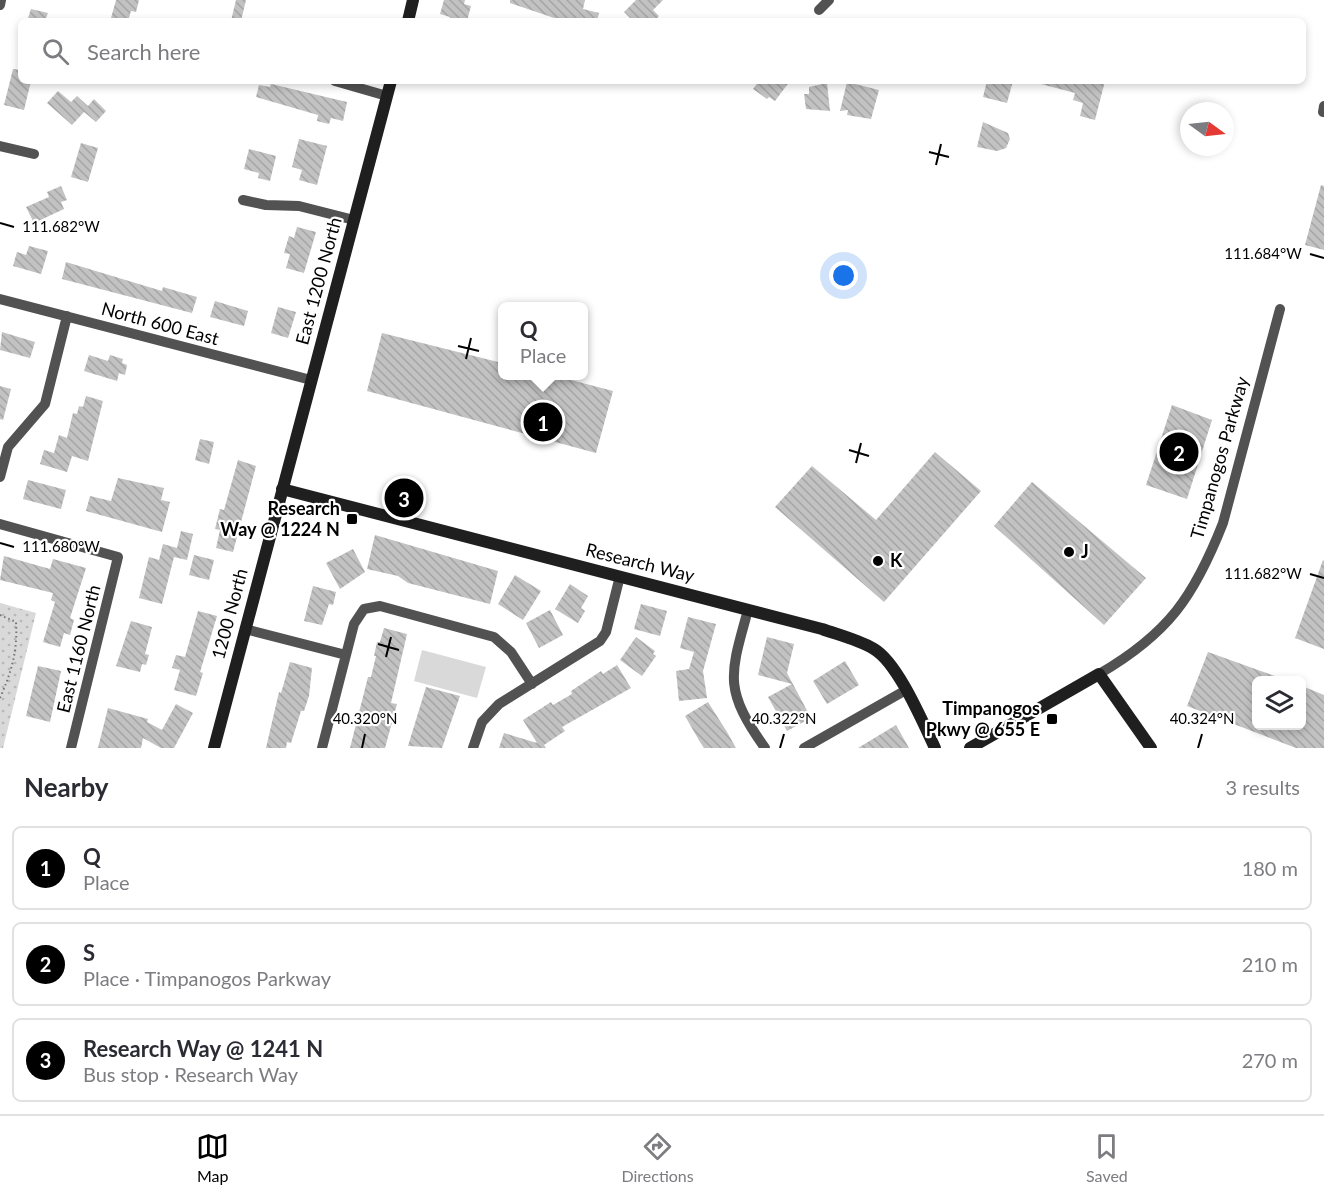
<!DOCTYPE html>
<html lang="en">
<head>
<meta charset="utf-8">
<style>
  body { margin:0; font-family:Lato,sans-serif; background:#f2f2f3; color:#2b2b33 }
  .controls { position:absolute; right:18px; bottom:18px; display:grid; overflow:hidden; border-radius:9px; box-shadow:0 3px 9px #0003 }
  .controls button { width:54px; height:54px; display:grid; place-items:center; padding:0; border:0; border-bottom:2px solid #e1e1e2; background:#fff; color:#2b2b33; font:30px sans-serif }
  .compass { position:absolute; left:1180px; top:102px; width:54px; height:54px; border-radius:50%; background:#fff; box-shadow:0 3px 9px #0003; rotate:105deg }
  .you { position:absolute; left:844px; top:276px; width:21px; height:21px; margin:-15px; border:4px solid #fff; border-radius:50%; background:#1a73e8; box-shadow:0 0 0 9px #1a73e833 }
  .badge { display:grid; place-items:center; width:39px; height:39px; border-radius:50%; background:#000; color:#fff; font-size:20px; font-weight:700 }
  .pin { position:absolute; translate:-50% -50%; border:3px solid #fff; box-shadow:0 2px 6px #0006 }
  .popup { position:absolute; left:498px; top:302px; width:90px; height:78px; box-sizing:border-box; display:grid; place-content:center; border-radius:9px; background:#fff; filter:drop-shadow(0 2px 4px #0005); font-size:20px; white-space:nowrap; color:#7c7c81 }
  .popup b { font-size:22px; color:#2b2b33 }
  .popup::after { content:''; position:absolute; left:50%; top:100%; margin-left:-12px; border:12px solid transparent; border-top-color:#fff }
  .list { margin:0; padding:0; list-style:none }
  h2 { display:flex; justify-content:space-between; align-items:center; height:78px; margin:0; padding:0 24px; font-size:26px }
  h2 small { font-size:20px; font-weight:400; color:#7c7c81 }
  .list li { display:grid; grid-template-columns:39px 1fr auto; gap:18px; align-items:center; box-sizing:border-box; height:84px; margin:0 12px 12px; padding:0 12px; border:2px solid #e1e1e2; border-radius:9px }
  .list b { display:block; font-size:22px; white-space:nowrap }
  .list p { margin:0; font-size:20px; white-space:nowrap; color:#7c7c81 }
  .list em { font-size:20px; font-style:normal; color:#7c7c81 }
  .icon { flex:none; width:33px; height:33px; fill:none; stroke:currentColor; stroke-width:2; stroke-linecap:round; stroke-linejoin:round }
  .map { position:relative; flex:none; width:1324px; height:748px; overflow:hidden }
  .search { position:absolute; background:#fff; box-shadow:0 3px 9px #0003; left:18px; right:18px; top:18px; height:66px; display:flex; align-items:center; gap:15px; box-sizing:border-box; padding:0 21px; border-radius:9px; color:#7c7c81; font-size:22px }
  .sheet { height:366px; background:#fff }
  nav { display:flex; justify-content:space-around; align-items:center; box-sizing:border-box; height:84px; border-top:2px solid #e1e1e2; background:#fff; font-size:16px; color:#7c7c81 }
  nav a { display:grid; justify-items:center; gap:3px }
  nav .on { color:#000 }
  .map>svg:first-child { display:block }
  .green { fill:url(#green-dots) }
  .pitch { fill:#d9d9d9 }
  .building { fill:url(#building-back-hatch) }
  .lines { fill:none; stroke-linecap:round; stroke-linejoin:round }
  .path { stroke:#747474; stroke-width:2; stroke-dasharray:1.5 3; stroke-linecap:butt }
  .street { stroke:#525252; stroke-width:10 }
  .secondary { stroke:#1f1f1f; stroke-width:12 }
  .ticks { fill:none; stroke:#000; stroke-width:2 }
  .poi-dot { fill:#000; stroke:#fff; stroke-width:2 }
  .labels { text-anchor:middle; stroke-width:4.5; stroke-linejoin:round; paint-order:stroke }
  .street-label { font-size:18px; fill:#000; stroke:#fff }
  .poi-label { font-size:18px; font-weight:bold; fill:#000; stroke:#fff; text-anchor:end }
  .ticks-label { font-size:15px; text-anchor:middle; fill:#000; stroke:#fff; stroke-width:4.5; stroke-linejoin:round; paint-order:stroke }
</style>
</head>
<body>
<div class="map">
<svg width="1324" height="748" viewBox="0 0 1324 748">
  <defs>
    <pattern id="green-dots" width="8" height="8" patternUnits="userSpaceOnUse" patternTransform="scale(1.5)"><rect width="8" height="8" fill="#d9d9d9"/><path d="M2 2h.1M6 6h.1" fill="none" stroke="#b8b8b8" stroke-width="1.8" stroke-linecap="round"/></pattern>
    <pattern id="building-back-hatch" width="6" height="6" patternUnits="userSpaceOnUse" patternTransform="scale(1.5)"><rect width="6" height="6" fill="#c2c2c2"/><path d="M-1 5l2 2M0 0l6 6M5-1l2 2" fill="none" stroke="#a5a5a5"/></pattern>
  </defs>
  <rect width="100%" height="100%" fill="#fff"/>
  <path class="green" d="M0,603l36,10 -33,135h-3z"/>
  <path class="pitch" d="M422,650l64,17 -9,31 -63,-17z"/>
  <path class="building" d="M116,0h23l-3,12 -5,-1 -3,10 -17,-3z
    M236,0h10l-5,21h-10z
    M444,0h21l-1,4 7,2 -4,15h-18l1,-4 -10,-3z
    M510,0h75l-2,9 16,4 -2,8h-34l-53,-18z
    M636,0h27l-10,10 6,6 -4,5h-22l-9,-9z
    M31,9l17,4 -3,8h-18z
    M13,69l8,1v11h10l-7,29 -20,-5z
    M759,81h31l-15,20 -6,-4 -2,2 -14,-10z
    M987,81h26l-6,22 -24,-6z
    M1041,81h64l-10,39 -15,-4 3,-13 -10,-3 2,-7 -34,-9z
    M847,82l32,8 -8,29 -24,-4 1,-5 -8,1z
    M827,83l3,28 -24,-2 -2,-15h5v-7z
    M271,84l76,18 -4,19 -12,-3 -2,6 -12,-3 1,-6 -62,-18 3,-12 11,2z
    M58,91l13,11 6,-6 11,10 6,-7 12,12 -10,11 -12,-10 -12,13 -25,-22z
    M983,122l25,11 2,6 -4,9 -9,3 -20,-4z
    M299,139l28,7 -10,39 -18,-5 3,-10 -10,-3z
    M81,143l17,5 -10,34 -17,-5z
    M249,149l27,7 -6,25 -12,-3 1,-5 -15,-4z
    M1321,185l3,1v64l-19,-5z
    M61,186l6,14 -6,2 3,7 -30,14 -8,-16 23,-10 -2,-5z
    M297,227l19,5 -12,41 -18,-5 4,-14 -6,-1 5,-17 5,2z
    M29,246l19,5 -7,23 -28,-8 4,-14 9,3z
    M66,262l96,29 1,-4 34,10 -5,16 -130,-34z
    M215,301l33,10 -4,15 -34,-9z
    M278,307l18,5 -8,26 -17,-5z
    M2,332l33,10 -5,16 -30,-8z
    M382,333l120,30v12h50l61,16 -17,62 -229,-62z
    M89,355l19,6 2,-6 13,4 -1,4 5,2 -2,10 -6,-2 -2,8 -33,-10z
    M0,386l11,3 -8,31 -3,-1z
    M86,396l17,5 -15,60 -16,-5 -5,16 -27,-8 4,-14 10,3 5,-18 8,3 6,-25 4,1 2,-8 4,1z
    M1172,405l40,15 -25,79 -41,-14z
    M200,439l14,3 -5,22 -14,-4z
    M935,452l46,39 -97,111 -109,-95 37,-41 64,54z
    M238,460l18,6 -23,86 -17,-4 4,-18 -5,-1 5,-20 4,1z
    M118,478l46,10 -3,12 9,2 -8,30 -76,-21 4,-15 21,5z
    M28,480l38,10 -5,19 -38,-10z
    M1032,482l114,96 -42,47 -110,-99z
    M181,531l12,3 -6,26 -13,-3 -12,47 -23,-6 10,-41 10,3 4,-16 14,4z
    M375,535l123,36 -8,33 -82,-21 -10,-7 -31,-7z
    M353,549l12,23 -25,17 -14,-26z
    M194,555l20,5 -5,20 -20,-5z
    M4,556l46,13 3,-10 33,9 -16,50 4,2 -4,15 -6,-2 -4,14 -17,-5 12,-40 -4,-2 2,-7 -53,-13z
    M1323,560l1,1v88l-29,-11z
    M515,575l26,16 -18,29 -25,-16z
    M570,584l18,12 -7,12 4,3 -7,12 -23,-14z
    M313,586l23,6 -3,13 -4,-1 -7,21 -18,-4z
    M641,604l26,7 -7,25 -26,-7z
    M550,610l13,25 -24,13 -13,-25z
    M198,611l19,5 -17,56 3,1 -7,23 -22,-6 6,-20 -8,-2 4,-13 9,2z
    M688,617l28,7 -13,47 4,27 -28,3 -3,-30 13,-2 5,-17 -14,-4z
    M131,621l21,6 -7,27 4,1 -3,10 -4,-1 -2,8 -24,-6z
    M384,628l23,6 -16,69 6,1 -12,44h-35l18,-71h3l5,-21h-2l3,-14h3z
    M636,637l19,14 -2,3 3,2 -14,20 -22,-16z
    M767,637l27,7 -7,29 24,45 -24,13 -19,-34 24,-13 -34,-9z
    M1208,652l75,27 -26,2v45h45v-40l22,9v53h-28l-109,-42z
    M845,661l14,24 -32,19 -14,-23z
    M290,662l22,6 -3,28 -5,15h-3l-10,32 -4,-1 -1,6h-20l13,-56 2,1z
    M617,665l14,23 -69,39 3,4 -21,14 2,3h-47l5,-15 33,10 -14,-23 28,-18 2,3 19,-11 -1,-3 30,-20 2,3z
    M38,666l23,5 -11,51 -24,-6z
    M426,687l34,9 -18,52 -34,-2z
    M708,702l19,30 9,16h-32l-4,-6 -15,-26z
    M176,704l17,9 -19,35h-13l-18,-10 -2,10h-43l10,-40 40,11 -1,3 15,8z
    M896,725l13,23h-51z"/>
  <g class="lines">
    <path class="path" d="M0,615l16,7c2,29 -5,51 -16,76"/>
    <path class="street" d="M0,5l1,-5
      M819,10l10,-10
      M335,81l52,15
      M1323,112l1,-6
      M0,146l34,8
      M243,200l23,5 33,1 55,14
      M0,299l311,81
      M0,477l8,-30 37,-43 22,-88
      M0,524l118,33 -47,191
      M748,610c-18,65 -25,79 17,138
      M245,629l101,26
      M1099,674c69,-40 95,-77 124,-151l57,-214
      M322,748l32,-124 10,-15 16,-3 114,31 17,15 21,32
      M473,748l9,-26 17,-18 101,-63 6,-9 14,-56
      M804,748l102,-58"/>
    <path class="secondary" d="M408,21l5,-21
      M282,489l540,140c17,6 37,11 52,20 24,14 49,74 61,99
      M214,748l177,-667
      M970,748l129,-74 52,74"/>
  </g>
  <path class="ticks" d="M929,152l20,5M936,165l5,-21M0,223l14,4M1310,254l14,4M458,346l21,5M466,359l5,-21M849,450l20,6M856,463l5,-20M0,543l14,4M1310,574l14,4M378,644l21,6M386,657l5,-20M362,748l3,-14M780,748l4,-14M1198,748l4,-14"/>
  <g class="poi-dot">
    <rect x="346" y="513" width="12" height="12" rx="3"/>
    <circle cx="1069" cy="552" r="6"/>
    <circle cx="878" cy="561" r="6"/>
    <rect x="1046" y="713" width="12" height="12" rx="3"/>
  </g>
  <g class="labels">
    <g class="street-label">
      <text transform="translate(319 281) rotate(-75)" y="6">East 1200 North</text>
      <text transform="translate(160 324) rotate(15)" y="6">North 600 East</text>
      <text transform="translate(1220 458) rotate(-74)" y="6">Timpanogos Parkway</text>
      <text transform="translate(640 563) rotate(14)" y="6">Research Way</text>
      <text transform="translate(230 614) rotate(-75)" y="6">1200 North</text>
      <text transform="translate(79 649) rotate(-76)" y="6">East 1160 North</text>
    </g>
    <g class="poi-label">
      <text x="340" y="515">Research<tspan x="340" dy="21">Way @ 1224 N</tspan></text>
      <text x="1081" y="558" text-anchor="start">J</text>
      <text x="890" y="567" text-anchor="start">K</text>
      <text x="1040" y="715">Timpanogos<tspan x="1040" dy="21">Pkwy @ 655 E</tspan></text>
    </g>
  </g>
  <g class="ticks-label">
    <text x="61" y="232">111.682°W</text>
    <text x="1263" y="259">111.684°W</text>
    <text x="61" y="552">111.680°W</text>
    <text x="1263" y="579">111.682°W</text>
    <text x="365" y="724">40.320°N</text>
    <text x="784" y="724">40.322°N</text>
    <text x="1202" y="724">40.324°N</text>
  </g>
</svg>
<div class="controls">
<button><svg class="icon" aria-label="layers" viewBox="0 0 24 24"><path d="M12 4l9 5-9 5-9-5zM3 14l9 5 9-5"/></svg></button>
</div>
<svg class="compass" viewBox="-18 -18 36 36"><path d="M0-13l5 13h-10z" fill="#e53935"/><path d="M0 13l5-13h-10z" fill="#7c7c81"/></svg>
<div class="you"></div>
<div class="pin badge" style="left:543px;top:422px">1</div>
<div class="popup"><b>Q</b>Place</div>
<div class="pin badge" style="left:1179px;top:452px">2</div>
<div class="pin badge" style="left:404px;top:498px">3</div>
<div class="search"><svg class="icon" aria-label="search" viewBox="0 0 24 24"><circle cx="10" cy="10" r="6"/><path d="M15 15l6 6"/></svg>Search here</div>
</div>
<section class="sheet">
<h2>Nearby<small>3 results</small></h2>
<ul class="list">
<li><span class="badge">1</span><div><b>Q</b><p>Place</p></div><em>180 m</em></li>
<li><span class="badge">2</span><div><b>S</b><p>Place · Timpanogos Parkway</p></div><em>210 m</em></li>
<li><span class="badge">3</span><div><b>Research Way @ 1241 N</b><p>Bus stop · Research Way</p></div><em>270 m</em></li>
</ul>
</section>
<nav>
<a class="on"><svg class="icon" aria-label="map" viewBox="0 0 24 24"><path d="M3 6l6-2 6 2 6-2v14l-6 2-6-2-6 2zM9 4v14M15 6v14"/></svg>Map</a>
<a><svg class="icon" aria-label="directions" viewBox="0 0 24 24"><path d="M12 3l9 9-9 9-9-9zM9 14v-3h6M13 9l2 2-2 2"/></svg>Directions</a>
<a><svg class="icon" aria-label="saved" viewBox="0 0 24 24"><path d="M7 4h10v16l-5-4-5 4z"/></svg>Saved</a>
</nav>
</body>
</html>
